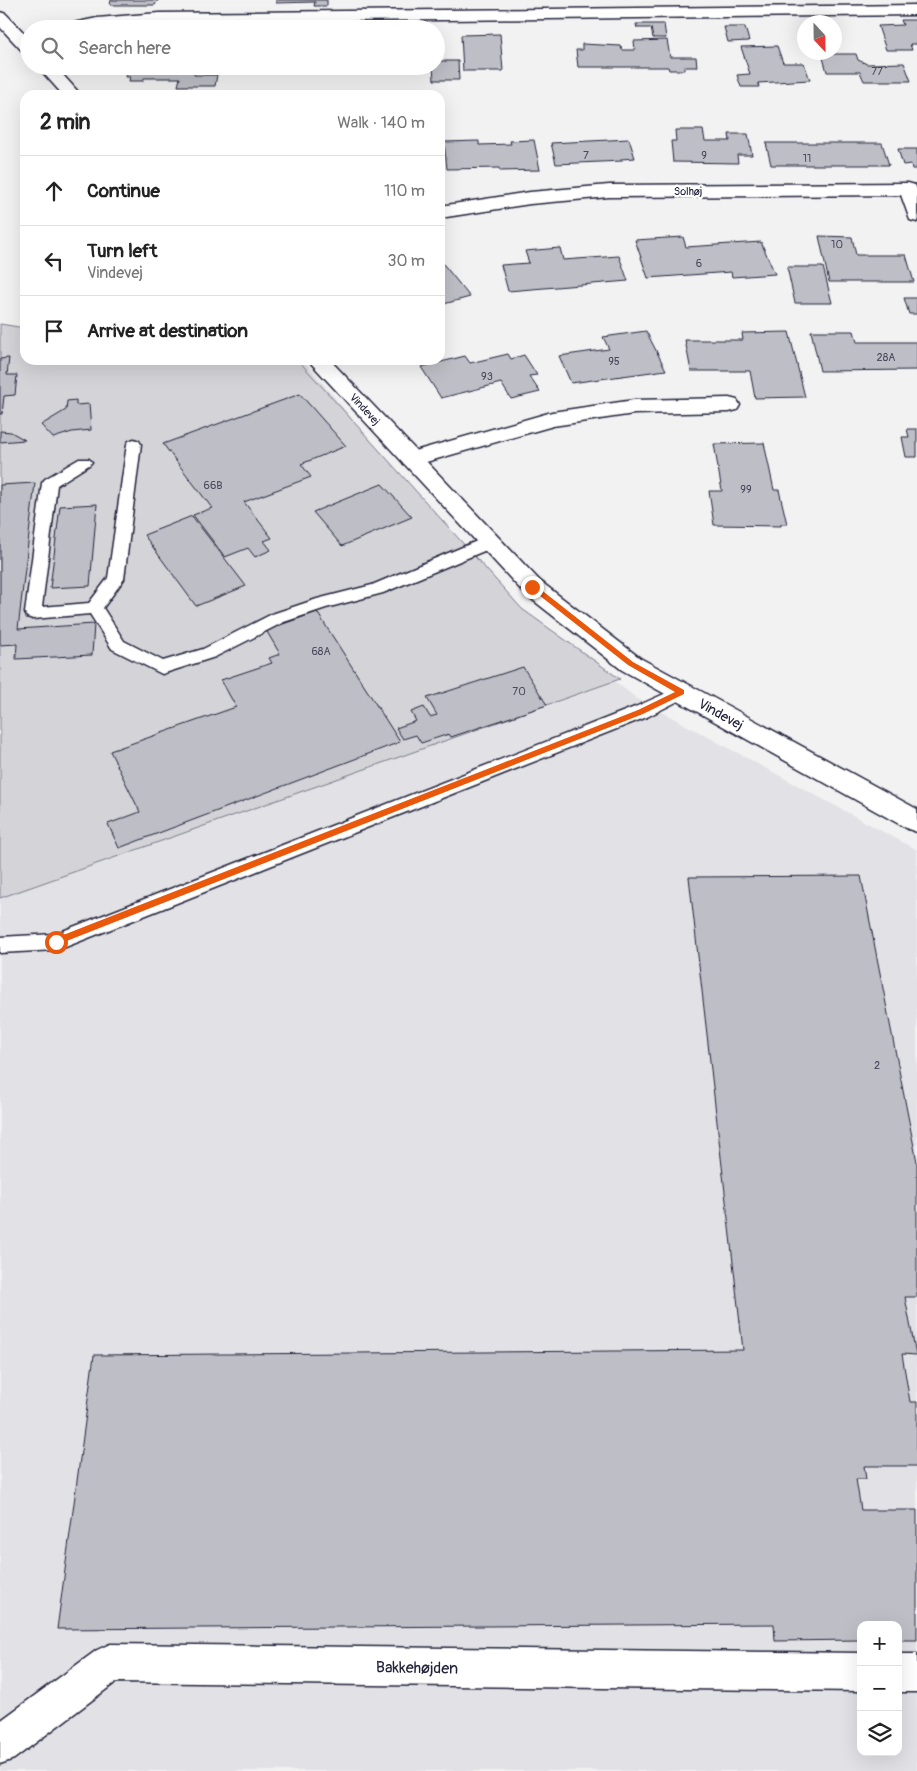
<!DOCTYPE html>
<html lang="en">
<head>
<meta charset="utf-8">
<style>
  body { margin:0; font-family:Pangolin,sans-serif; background:#f2f2f2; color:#222 }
  .controls { position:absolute; right:15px; bottom:15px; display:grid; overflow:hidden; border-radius:10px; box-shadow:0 5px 20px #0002 }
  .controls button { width:45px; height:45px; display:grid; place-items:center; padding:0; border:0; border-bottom:1px solid #e0e0e0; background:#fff; color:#222; font:25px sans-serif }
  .compass { position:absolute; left:797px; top:15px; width:45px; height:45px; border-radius:50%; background:#fff; box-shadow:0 5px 20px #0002; rotate:158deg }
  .stop { position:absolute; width:15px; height:15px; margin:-11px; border:4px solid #ea580c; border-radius:50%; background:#fff }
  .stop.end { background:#ea580c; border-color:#fff; box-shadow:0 1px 5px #0008 }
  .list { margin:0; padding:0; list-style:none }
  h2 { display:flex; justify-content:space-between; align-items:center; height:65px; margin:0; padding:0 20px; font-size:21px }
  h2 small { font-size:16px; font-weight:400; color:#767676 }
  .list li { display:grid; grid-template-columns:32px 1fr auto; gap:15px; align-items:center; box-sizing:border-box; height:70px; padding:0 20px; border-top:1px solid #e0e0e0 }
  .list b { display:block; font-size:19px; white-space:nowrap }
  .list p { margin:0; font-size:16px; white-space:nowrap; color:#767676 }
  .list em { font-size:16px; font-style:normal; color:#767676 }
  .icon { flex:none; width:28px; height:28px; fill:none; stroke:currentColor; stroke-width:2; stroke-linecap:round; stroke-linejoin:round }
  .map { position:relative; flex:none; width:917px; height:1771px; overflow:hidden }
  .search { position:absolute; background:#fff; box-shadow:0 5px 20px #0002; left:20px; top:20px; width:425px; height:55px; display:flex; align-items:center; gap:12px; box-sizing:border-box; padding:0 18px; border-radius:28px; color:#767676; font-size:19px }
  .panel { position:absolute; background:#fff; box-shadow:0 5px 20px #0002; left:20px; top:90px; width:425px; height:275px; border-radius:15px }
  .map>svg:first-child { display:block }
  .built { fill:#e2e2e6; fill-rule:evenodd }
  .green { fill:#d3d3d8; stroke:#7a7a8a }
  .building { fill:#bebec6; stroke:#22223b }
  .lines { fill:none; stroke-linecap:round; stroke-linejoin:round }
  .service-casing { stroke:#22223b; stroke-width:3 }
  .minor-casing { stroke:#22223b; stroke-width:3 }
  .tertiary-casing { stroke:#22223b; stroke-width:3 }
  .service { fill:#fff; fill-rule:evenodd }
  .minor { fill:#fff; fill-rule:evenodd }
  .tertiary { fill:#fff; fill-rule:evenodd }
  .route { fill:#ea580c }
  .labels { text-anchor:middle; stroke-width:4.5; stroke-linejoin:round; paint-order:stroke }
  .number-label { font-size:11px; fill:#49495e }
  .far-street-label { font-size:11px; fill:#22223b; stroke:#fff }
  .street-label { font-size:14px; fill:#22223b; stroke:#fff }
  .near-street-label { font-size:16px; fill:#22223b; stroke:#fff }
</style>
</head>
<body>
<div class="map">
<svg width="917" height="1771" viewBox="0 0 917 1771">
  <rect width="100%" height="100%" fill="#f2f2f3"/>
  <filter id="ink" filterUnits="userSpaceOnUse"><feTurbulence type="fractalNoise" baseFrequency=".02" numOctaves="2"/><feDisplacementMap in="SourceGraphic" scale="10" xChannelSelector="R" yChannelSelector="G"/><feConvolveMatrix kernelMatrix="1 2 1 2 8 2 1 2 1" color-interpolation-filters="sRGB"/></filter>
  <g filter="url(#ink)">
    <path class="built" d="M304,361l185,222 147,115 281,152v921h-917v-1320l70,-3zM861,1625h37v127h-37z"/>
    <path class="green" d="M0,324l25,4v32h273l224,249 98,70 -620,219z"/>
    <path class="building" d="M111,0h47l-3,5h-45z
      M276,0h51v6h-13l1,-4 -39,1z
      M901,20h15l1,24h-7l2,6h-26l-8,-24 25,-1z
      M636,24h28l2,14h-13l-2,-10h-14z
      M724,27h21l4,14 -21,1z
      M500,34l3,37h-40l-2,-36z
      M667,40l3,17h26l1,10h-13v3h-15l-1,-3h-90l-2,-17h6v-6l39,2 1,4h13l-1,-9z
      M777,46l6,17h21l6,17 -52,3 1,4h-18l-4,-12 13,-1 -9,-27z
      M822,54h34l2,6 9,4 37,-1 7,18h-47l-4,-9h-33z
      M436,61h22l1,19h-25l-1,-14h3z
      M129,66h66l-1,9h23l-2,11h-37l2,-8h-36l-1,3h-14l1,-4h-4z
      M675,130h28l2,11h25l-1,-7h19l4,21h-15l1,8 -65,-1 -2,-21h5z
      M629,139l6,19 -14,1 1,2 -66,3 -5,-21z
      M534,140l6,30 -40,1 -1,-3 -52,1 -3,-27 35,-1v4l32,-1 -1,-3z
      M766,143h116l7,22h-118z
      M898,149h19v20h-5l-1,-5 -8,1z
      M819,236l33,1 4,18h50l8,27h-85z
      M683,237l3,10 75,-5 14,32 -43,3 -1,-5 -83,6 -13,-38z
      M560,248l3,12 56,-4 9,25 -120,10 -7,-26 28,-2 -4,-12z
      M440,260l30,37 -30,8z
      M787,267h36l9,36h-37z
      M904,298h13v16h-8z
      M646,331l20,39 -95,13 -12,-27 50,-7 -6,-12z
      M811,331h43l3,11h60v28l-97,1z
      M789,332l16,65 -50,1 -5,-27h-59l-6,-31h58l-1,-7z
      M508,354l3,5 13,-4 13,20 -8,1 11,16 -29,7 -10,-16 -60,15 -20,-31 44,-11 5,7z
      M9,358l-2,17h10l-2,20 -11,1 -2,18h-2v-55z
      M300,394l46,52 -45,18 10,13 -67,25 28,36 -8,3 7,9 -16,7 -7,-9 -23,9 -32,-42 19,-7 -49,-64z
      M76,400v5l13,-1 2,26 -19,2 -19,6 -12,-13 25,-15 1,-9z
      M907,429h10v28h-11l-4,-20h7z
      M0,431l11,1 14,8 -25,2z
      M764,443l10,47h5l8,34h-6v2l-67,-1 -5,-34h13l-8,-47z
      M35,483l-17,146 76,-5 -2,31 -76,4 1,-15 -17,1v-160z
      M382,484l30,33 -70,29 -29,-34z
      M97,504l-7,82 -40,2 10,-82z
      M192,516l54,70 -50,20 -52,-71z
      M317,612l83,130 -281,106 -11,-24 32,-12 -30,-61 126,-44 -15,-27 51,-17 -3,-5 11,-4 -14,-24z
      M523,667l24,38 -96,32 -2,-3 -28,9 -5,-8 -13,4 -7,-11 20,-7 -5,-9 13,-5 6,10 7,-2 -10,-17z
      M861,876l56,286v135h-12l11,58 -14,-1 8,48h7v64h-53l2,13h-10l5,31h56v130h-19v-15h-37v15l-86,1 -1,-17 -717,5 37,-274 649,-5 -54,-473z"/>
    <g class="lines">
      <defs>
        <path id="service" d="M134,439l5,2 2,3 -17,135 -21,29 21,33 39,20 40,-12 69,-35 45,-15 55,-14 112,-47 6,-1 6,1 2,4 -2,4 -113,47 -57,15 -42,14 -69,35 -53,17 -50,-25 -22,-35 -57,5 -6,-2 -2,-4 17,-130 3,-4 34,-20h10l3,3 -3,3 -32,20 -15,122 47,-4 19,-25 19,-134 2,-3z
          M682,686l6,2 3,4 -3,4 -41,21 -584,231 -7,2 -56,3v-16l55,-3 580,-227z"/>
        <path id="minor" d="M917,5v10l-758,8 -67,6h-35l2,-3 38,-8 62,-5z
          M908,183l7,2 2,4v33l-7,-2 -9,-25 -292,2 -79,7 -90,14v-12l90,-14 79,-7z
          M729,398l8,2 3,5 -3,5 -8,2 -95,2 -81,12 -141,40 -8,-2 -3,-5 3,-5 148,-42 82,-12z
          M110,1644l751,9v38l-745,-9 -102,77 -14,5v-43l97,-71z
          M898,1654h19v38h-19z"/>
        <path id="tertiary" d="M0,12l6,2 23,24v15l-6,-1 -23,-25z
          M37,66h18l26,29h-18z
          M308,360h22l210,221 100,77 277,151v23l-9,-3 -286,-159 -98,-77z"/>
      </defs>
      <use href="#service" class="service-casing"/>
      <use href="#minor" class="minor-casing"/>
      <use href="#tertiary" class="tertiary-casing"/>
      <use href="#service" class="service"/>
      <use href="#minor" class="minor"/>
      <use href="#tertiary" class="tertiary"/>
    </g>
  </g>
  <path class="route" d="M530,585h5l98,77 51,28v4l-41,20 -584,230h-6v-5l585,-229 37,-18 -47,-27 -98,-77z"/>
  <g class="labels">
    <g class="number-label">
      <text x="877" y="75">77</text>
      <text x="586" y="159">7</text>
      <text x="704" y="159">9</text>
      <text x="807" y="162">11</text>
      <text x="837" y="248">10</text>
      <text x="699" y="267">6</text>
      <text x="886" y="361">28A</text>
      <text x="614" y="365">95</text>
      <text x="487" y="380">93</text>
      <text x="213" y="489">66B</text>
      <text x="746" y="493">99</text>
      <text x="321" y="655">68A</text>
      <text x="519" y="695">70</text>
      <text x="877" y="1069">2</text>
    </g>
    <g class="far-street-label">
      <text x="688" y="195">Solhøj</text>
      <text transform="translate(365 409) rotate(47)" y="4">Vindevej</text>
    </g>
    <g class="street-label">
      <text transform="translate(721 714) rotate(29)" y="5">Vindevej</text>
    </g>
    <g class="near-street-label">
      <text transform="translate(417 1667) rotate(1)" y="6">Bakkehøjden</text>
    </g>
  </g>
</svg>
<div class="controls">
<button>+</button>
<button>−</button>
<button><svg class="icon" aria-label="layers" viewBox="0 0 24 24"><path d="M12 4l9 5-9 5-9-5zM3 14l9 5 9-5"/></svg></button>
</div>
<svg class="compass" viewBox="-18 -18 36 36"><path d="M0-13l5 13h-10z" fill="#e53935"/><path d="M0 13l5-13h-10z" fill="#767676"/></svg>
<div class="stop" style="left:56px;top:942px"></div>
<div class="stop end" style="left:532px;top:587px"></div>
<div class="search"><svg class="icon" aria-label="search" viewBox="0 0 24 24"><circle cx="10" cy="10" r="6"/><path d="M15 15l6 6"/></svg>Search here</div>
<section class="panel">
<h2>2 min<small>Walk · 140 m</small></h2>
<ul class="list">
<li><svg class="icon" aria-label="ahead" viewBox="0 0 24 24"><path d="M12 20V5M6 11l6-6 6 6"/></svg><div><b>Continue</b></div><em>110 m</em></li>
<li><svg class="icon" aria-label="left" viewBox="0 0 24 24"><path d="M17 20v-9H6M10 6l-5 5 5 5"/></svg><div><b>Turn left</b><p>Vindevej</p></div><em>30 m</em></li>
<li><svg class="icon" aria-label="arrive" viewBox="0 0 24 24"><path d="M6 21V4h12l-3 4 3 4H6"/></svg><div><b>Arrive at destination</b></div></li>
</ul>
</section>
</div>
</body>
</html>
